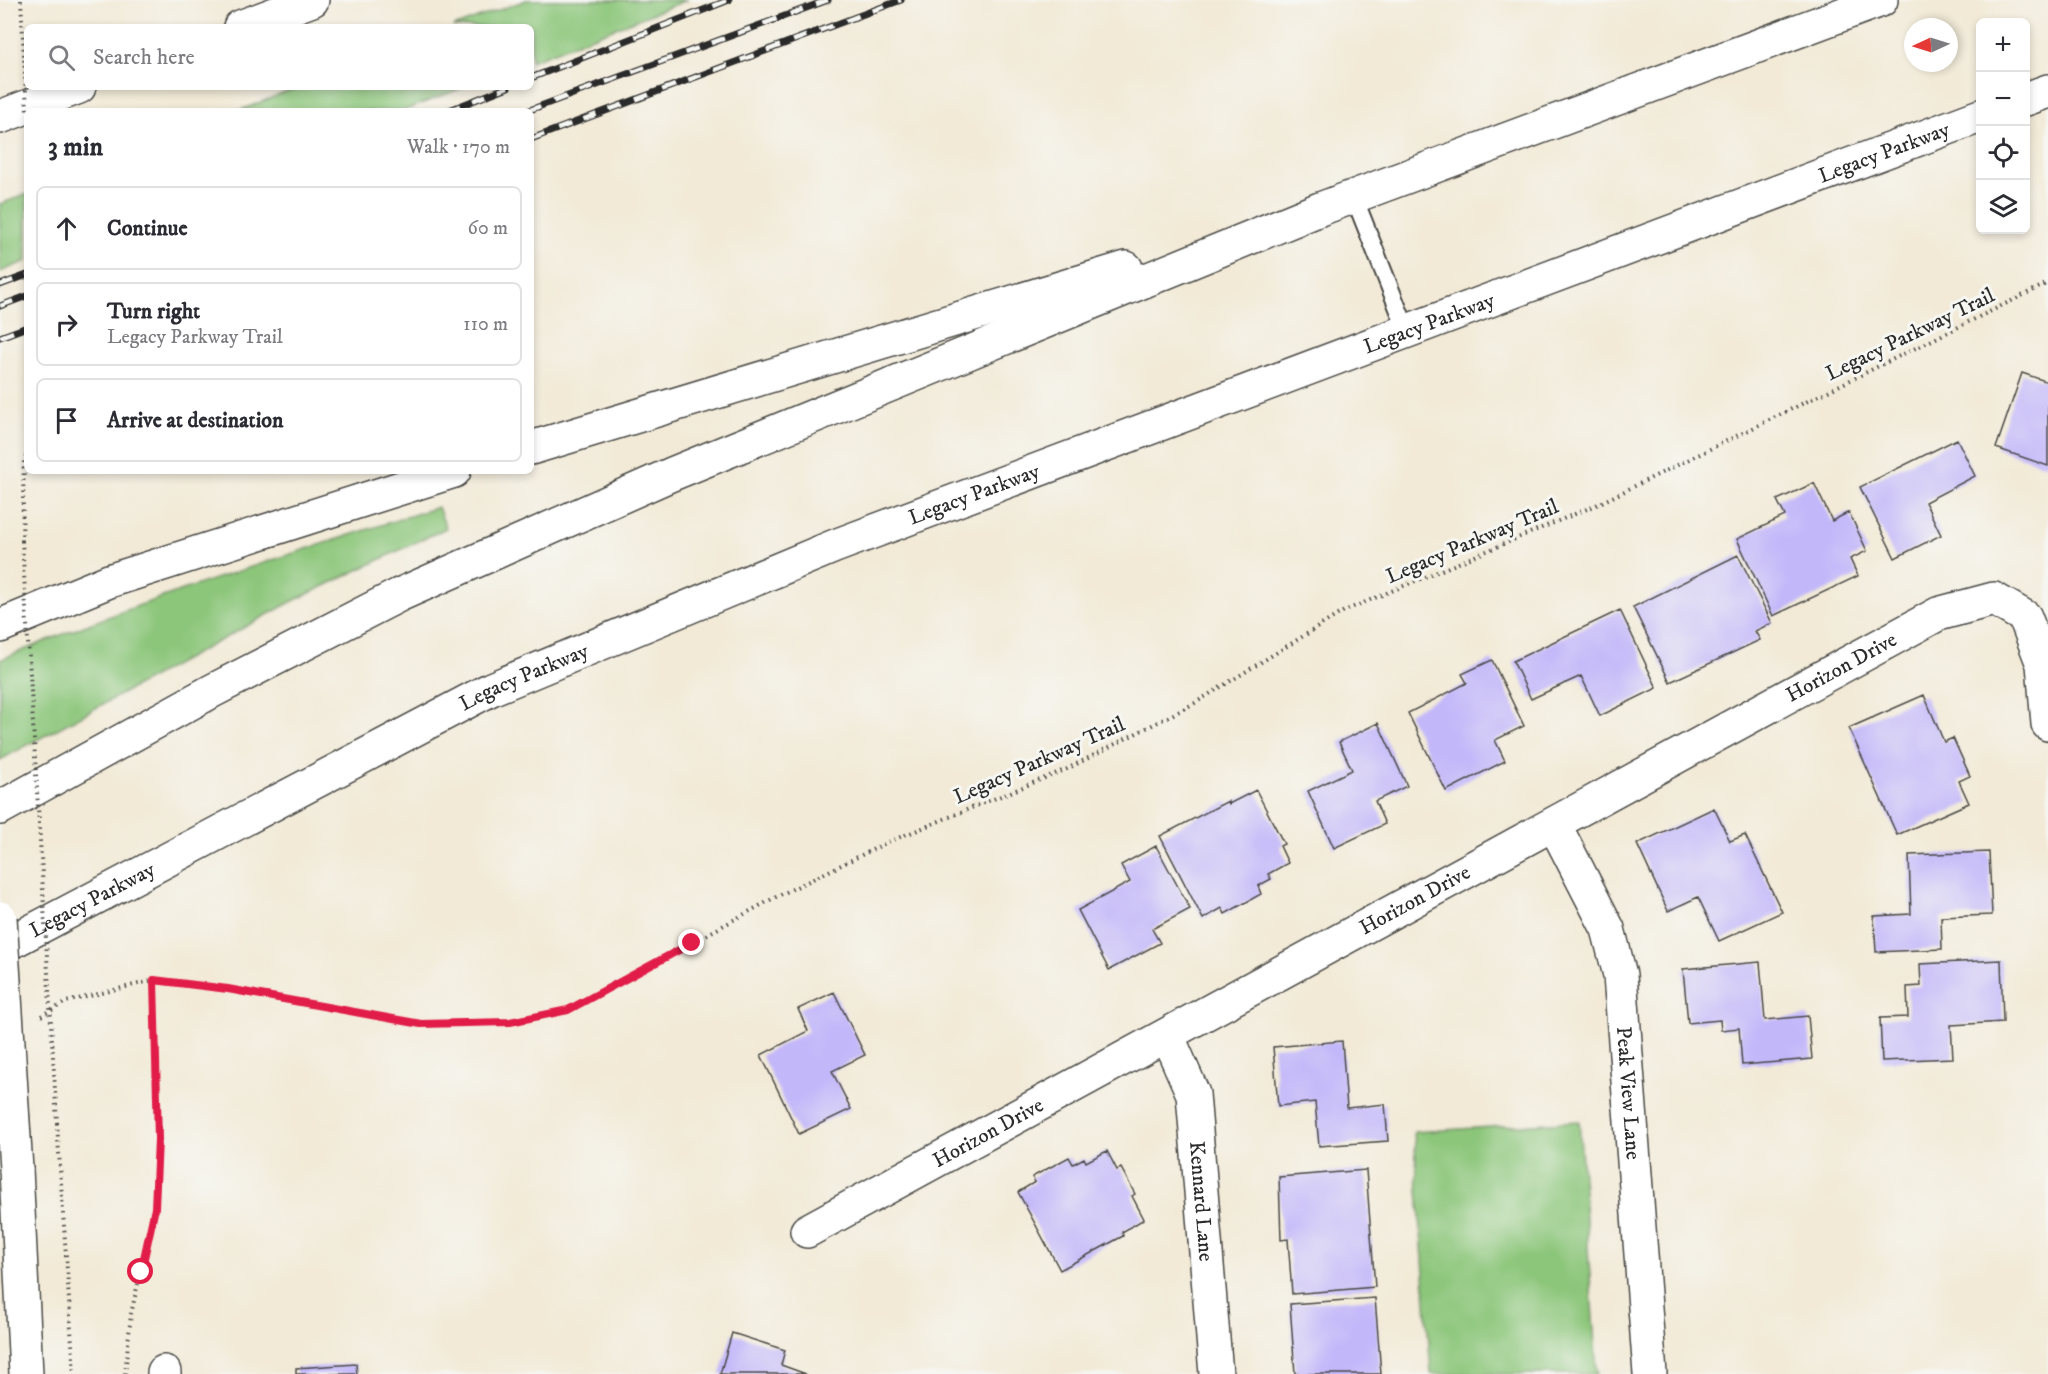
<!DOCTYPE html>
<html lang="en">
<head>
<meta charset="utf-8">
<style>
  body { margin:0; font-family:"IM FELL DW Pica",serif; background:#f7f7f7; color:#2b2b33 }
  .controls { position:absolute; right:18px; top:18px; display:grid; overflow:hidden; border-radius:9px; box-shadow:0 3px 9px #0003 }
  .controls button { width:54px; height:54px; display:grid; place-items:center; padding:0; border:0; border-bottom:2px solid #e1e1e2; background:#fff; color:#2b2b33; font:30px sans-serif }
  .compass { position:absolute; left:1904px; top:18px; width:54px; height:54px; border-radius:50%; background:#fff; box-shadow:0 3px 9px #0003; rotate:266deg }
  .stop { position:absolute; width:18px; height:18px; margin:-14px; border:4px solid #e11d48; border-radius:50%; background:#fff }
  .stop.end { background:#e11d48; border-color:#fff; box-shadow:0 2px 6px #0008 }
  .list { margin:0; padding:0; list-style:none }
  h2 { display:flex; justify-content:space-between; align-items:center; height:78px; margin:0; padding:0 24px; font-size:26px }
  h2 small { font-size:20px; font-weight:400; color:#7c7c81 }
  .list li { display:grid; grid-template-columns:39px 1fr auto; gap:18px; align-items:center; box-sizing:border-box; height:84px; margin:0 12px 12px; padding:0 12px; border:2px solid #e1e1e2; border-radius:9px }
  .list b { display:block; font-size:22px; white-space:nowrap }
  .list p { margin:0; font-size:20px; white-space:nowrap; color:#7c7c81 }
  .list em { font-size:20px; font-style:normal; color:#7c7c81 }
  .icon { flex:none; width:33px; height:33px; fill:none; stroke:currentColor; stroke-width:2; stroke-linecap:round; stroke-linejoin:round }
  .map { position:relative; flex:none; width:2048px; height:1374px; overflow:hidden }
  .search { position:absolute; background:#fff; box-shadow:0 3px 9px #0003; left:24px; top:24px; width:510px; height:66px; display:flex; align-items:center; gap:15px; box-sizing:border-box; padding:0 21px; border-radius:9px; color:#7c7c81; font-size:22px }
  .panel { position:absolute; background:#fff; box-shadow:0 3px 9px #0003; left:24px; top:108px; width:510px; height:366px; border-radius:9px }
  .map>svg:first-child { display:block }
  .green { fill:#8cc67a; stroke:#5c7852; stroke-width:1.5 }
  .building { fill:#c2b7f9 }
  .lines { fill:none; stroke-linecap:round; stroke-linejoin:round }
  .lane-casing { stroke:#494845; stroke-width:20 }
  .street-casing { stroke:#494845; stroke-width:36 }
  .secondary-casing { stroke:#494845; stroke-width:36 }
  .highway-casing { stroke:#494845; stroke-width:36 }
  .path { stroke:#494845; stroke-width:4; stroke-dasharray:1.5 4.5; stroke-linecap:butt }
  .lane { stroke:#fff; stroke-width:16 }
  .street { stroke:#fff; stroke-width:33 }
  .secondary { stroke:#fff; stroke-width:33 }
  .highway { stroke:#fff; stroke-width:33 }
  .rail-casing { stroke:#2b2b2b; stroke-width:7 }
  .rail { stroke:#f6f6f2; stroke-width:4.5; stroke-dasharray:14; stroke-linecap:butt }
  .secondary-bridge-casing { stroke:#494845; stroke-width:36; stroke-linecap:butt }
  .path-bridge { stroke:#494845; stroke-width:4; stroke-dasharray:1.5 4.5; stroke-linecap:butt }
  .secondary-bridge { stroke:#fff; stroke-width:33 }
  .route { stroke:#e11d48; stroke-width:8 }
  .labels { text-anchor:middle; stroke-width:6; stroke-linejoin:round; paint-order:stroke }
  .street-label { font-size:21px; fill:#2b2b2b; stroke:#f6f6f2 }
</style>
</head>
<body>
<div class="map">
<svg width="2048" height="1374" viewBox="0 0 2048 1374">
  <rect width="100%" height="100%" fill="#f6f6f2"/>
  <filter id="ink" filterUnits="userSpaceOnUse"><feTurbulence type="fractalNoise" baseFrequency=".0167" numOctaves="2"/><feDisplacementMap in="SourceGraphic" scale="12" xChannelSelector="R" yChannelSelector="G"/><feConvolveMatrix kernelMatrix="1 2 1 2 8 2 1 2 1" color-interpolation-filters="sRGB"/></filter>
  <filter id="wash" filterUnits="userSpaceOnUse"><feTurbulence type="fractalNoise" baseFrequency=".008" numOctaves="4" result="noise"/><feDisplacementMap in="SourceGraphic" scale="24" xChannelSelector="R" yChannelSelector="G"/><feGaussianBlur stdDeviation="1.35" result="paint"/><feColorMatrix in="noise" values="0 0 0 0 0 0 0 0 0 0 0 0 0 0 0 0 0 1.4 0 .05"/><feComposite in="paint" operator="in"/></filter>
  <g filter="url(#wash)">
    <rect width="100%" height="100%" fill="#f2ead7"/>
    <path class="green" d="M526,0h161l-156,61v-34h-78z
      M299,87h165l-61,24h-165z
      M27,194v67l-27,11v-68z
      M438,507l8,21 -155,74 -291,158v-100c142,-61 291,-106 438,-153z
      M1579,1121l18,253h-166l-17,-242z"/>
    <g id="blocks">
      <path class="building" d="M2022,373l26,9v84l-52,-18z
        M1957,439l18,37 -50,26 16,33 -46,23 -35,-71z
        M1814,483l18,38 17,-9 18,39 -17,8 8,17 -85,40 -36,-77 48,-23 -8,-16z
        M1738,555l34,68 -17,8 5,9 -90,42 -37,-75z
        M1620,610l37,78 -57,28 -19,-40 -50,23 -18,-38z
        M1492,660l32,66 -29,14 10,21 -59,30 -38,-78 59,-30 -5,-9z
        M1924,695l20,47 9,-4 17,38 -11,5 10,22 -72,32 -48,-107z
        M1378,723l29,63 -32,15 10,23 -51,24 -26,-57 44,-21 -13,-28z
        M1256,790l28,54 -4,2 8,17 -20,11 3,5 -13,7 3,8 -36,20 -3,-6 -19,11 -43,-83 68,-35 1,3z
        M1714,808l16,33 15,-6 37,77 -63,29 -21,-44 -30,14 -31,-67z
        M1156,846l34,63 -38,20 8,14 -51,27 -31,-60 52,-28 -9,-17z
        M1989,852l3,63 -51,2 1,32 -66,3 -2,-36 37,-2 -2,-59z
        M2001,960l2,62 -52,3 2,33 -71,3 -2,-43 28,-1 -1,-30 14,-1 -1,-22z
        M1760,962l5,58 43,-4 4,43 -70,6 -3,-37 -18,2 -1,-10 -32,3 -5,-54z
        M834,992l31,63 -33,16 19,38 -52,25 -38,-79 47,-24 -10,-22z
        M1342,1041l5,67 38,-4 3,37 -69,5 -4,-44 -37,4 -5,-59z
        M1107,1151l10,19 4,-2 14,26 -3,2 12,23 -22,13 1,4 -63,34 -42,-78 17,-10 -3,-5 37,-20 4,7 11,-6 2,4z
        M1366,1170l9,117 -83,7 -4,-55 -7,1 -2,-63z
        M1375,1298l6,76h-86l-5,-70z
        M732,1333l53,17 -4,15 25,9h-86z
        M356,1364l1,10h-61v-6z"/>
    </g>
  </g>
  <g filter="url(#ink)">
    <use href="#blocks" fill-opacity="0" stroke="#494845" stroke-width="1.5"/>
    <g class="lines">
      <defs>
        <path id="lane" d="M1354,197l53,134"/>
        <g id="street">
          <path id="s1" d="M1554,824l54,105 12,46 30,399"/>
          <path id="s2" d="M1167,1035l26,59 23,280"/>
          <path id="s3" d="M807,1231l1131,-617 56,-15 31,18 18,47 5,60"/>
          <path d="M164,1372v2"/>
        </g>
        <path id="secondary" d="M16,1169l10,205"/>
        <g id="highway">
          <path d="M240,27l72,-27"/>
          <path d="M2026,99l22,-8"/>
          <path d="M0,117l79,-30"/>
          <path d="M531,448l595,-180"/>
          <path d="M0,626l109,-45 345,-110"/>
          <path d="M0,808l212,-117 187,-96 273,-121 648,-265 561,-209"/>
          <path id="s4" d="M0,948l491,-259 344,-143 1145,-430"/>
        </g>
      </defs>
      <use href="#lane" class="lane-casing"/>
      <use href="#street" class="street-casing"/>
      <use href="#secondary" class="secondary-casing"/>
      <use href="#highway" class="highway-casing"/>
      <path class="path" d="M22,541l2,-81 3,-5
        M41,1016l25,-14 88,-22 74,9 193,35 89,-2 58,-12 206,-112 114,-56 179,-73 128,-66 149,-92 250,-105 454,-223
        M57,1123l17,251
        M125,1374l6,-60 24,-106 3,-69 -4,-159"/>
      <use href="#lane" class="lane"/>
      <use href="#street" class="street"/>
      <use href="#secondary" class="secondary"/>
      <use href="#highway" class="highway"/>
      <defs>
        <path id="rail" d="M531,78l198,-78
          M447,111l61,-24
          M527,111l301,-111
          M531,139l370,-139
          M0,285l27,-10
          M0,306l27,-10
          M0,337l27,-10"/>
      </defs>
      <use href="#rail" class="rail-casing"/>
      <use href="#rail" class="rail"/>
      <defs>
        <path id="secondary-bridge" d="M0,918l16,251"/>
      </defs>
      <use href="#secondary-bridge" class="secondary-bridge-casing"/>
      <path class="path-bridge" d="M21,0l6,111
        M22,541l35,582"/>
      <use href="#secondary-bridge" class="secondary-bridge"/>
    </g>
  </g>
  <g class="lines" filter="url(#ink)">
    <path class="route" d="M141,1272l14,-64 3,-69 -4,-159 74,9 193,35 89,-2 58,-12 124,-67"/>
  </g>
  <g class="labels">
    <g class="street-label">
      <text dy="7" stroke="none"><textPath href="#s4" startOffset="2048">Legacy Parkway</textPath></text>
      <text dy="7" stroke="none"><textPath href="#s4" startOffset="1562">Legacy Parkway</textPath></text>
      <text transform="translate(1910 334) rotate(-26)" y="7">Legacy Parkway Trail</text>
      <text dy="7" stroke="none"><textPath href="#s4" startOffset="1076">Legacy Parkway</textPath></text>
      <text transform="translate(1472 541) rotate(-23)" y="7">Legacy Parkway Trail</text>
      <text dy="7" stroke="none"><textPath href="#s3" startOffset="1178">Horizon Drive</textPath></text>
      <text dy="7" stroke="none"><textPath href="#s4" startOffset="590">Legacy Parkway</textPath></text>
      <text transform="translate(1039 760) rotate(-24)" y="7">Legacy Parkway Trail</text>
      <text dy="7" stroke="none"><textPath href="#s4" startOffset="104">Legacy Parkway</textPath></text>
      <text dy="7" stroke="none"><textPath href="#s3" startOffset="692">Horizon Drive</textPath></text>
      <text dy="7" stroke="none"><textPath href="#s1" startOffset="284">Peak View Lane</textPath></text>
      <text dy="7" stroke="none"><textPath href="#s3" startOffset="206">Horizon Drive</textPath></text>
      <text dy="7" stroke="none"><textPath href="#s2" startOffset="172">Kennard Lane</textPath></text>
    </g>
  </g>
</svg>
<div class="controls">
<button>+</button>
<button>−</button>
<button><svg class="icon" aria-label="locate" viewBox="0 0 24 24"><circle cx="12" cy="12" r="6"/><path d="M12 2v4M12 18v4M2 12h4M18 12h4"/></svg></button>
<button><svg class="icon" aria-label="layers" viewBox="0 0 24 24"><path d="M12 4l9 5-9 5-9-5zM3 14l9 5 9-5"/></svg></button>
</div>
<svg class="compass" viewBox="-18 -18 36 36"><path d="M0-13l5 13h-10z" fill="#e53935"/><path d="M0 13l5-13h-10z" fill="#7c7c81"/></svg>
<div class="stop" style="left:141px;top:1272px"></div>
<div class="stop end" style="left:692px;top:943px"></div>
<div class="search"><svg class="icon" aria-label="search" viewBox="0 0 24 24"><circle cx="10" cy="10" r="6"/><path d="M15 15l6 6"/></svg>Search here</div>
<section class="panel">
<h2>3 min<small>Walk · 170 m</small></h2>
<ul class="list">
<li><svg class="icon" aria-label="ahead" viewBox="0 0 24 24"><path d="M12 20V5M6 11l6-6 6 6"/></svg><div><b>Continue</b></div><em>60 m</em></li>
<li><svg class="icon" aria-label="right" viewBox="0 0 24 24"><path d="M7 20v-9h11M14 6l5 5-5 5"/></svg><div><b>Turn right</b><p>Legacy Parkway Trail</p></div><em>110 m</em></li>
<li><svg class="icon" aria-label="arrive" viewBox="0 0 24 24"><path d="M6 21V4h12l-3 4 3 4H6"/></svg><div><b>Arrive at destination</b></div></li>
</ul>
</section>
</div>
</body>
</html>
